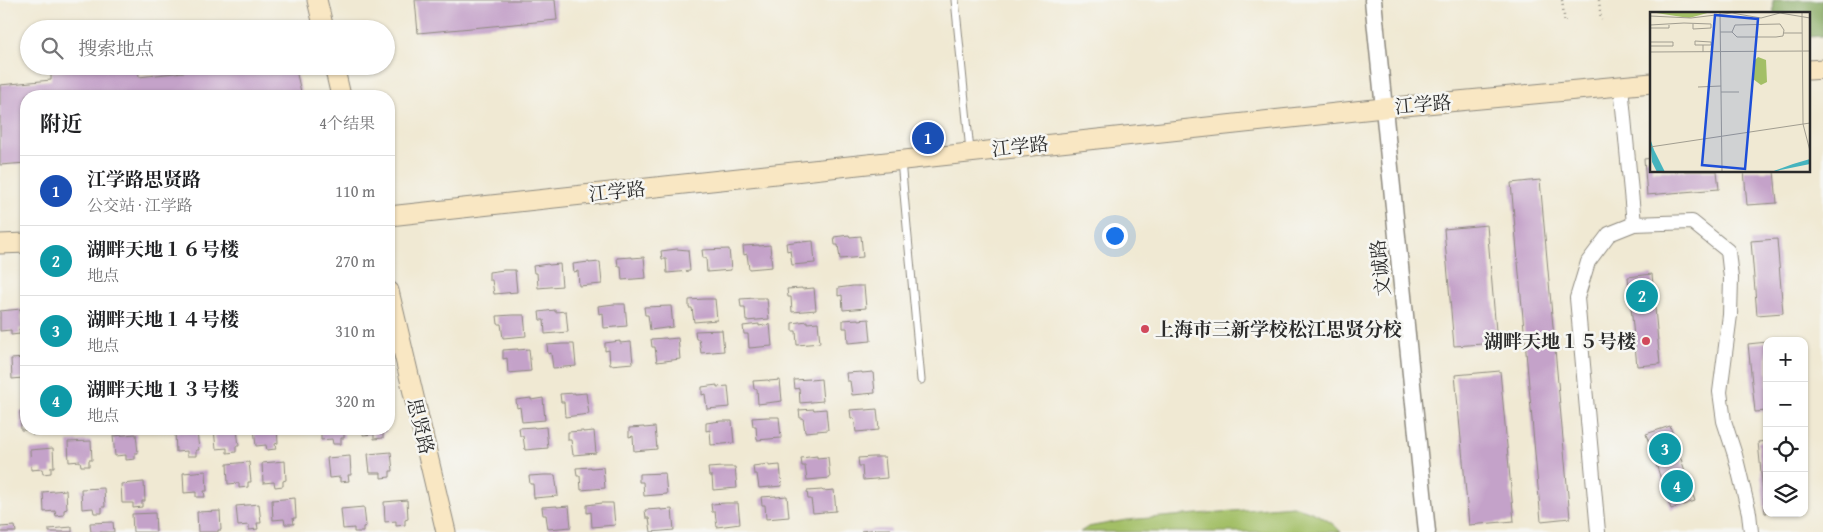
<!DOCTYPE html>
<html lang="zh">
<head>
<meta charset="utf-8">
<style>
  body { margin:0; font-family:"Gentium Book Plus","Noto Serif SC",serif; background:#f2f2f2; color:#202124 }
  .controls { position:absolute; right:15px; bottom:15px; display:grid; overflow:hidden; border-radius:10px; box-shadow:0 1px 4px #0004 }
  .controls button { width:45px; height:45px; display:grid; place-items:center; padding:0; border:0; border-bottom:1px solid #e0e0e0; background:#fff; color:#202124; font:25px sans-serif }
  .you { position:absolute; left:1114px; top:235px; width:18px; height:18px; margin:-12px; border:4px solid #fff; border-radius:50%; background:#1a73e8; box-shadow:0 0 0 8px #1a73e833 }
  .badge { display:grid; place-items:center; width:32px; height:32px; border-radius:50%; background:#d1495b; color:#fff; font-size:16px; font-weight:700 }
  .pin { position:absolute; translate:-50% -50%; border:2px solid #fff; box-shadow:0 1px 5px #0006 }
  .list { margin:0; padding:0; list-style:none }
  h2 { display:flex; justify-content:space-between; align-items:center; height:65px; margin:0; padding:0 20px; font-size:21px }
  h2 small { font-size:16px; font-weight:400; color:#757577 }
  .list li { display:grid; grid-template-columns:32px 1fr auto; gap:15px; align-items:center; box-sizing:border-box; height:70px; padding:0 20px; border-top:1px solid #e0e0e0 }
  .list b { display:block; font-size:19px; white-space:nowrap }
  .list p { margin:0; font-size:16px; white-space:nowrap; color:#757577 }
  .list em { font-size:16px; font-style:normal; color:#757577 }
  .icon { flex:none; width:28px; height:28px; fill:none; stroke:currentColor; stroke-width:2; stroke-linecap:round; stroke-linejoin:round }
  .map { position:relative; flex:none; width:1823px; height:532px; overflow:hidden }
  .search { position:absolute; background:#fff; box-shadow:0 1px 4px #0004; left:20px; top:20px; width:375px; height:55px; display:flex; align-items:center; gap:12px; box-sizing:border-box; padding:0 18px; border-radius:28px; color:#757577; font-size:19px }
  .panel { position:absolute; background:#fff; box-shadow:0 1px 4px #0004; left:20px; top:90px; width:375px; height:345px; border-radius:20px }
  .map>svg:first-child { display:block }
  .green { fill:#a3bf66; stroke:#677548 }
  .forest { fill:#82a65b; stroke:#566843 }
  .building { fill:#c4a2c9 }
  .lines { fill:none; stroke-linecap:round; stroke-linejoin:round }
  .service-casing { stroke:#8e8a7f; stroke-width:9 }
  .minor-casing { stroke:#8e8a7f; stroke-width:16 }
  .tertiary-casing { stroke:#8e8a7f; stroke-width:19 }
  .secondary-casing { stroke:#8e8a7f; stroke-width:21 }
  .path { stroke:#8e8a7f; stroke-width:2.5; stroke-dasharray:1 4; stroke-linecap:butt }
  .service { stroke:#fff; stroke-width:7 }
  .minor { stroke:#fff; stroke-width:14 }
  .tertiary { stroke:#fff; stroke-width:16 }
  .secondary { stroke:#f9e7c3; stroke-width:19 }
  .poi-dot { fill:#d1495b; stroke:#f6f6f2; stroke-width:2 }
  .labels { text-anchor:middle; stroke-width:5; stroke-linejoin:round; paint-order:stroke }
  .street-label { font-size:19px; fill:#2b2b2b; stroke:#f6f6f2 }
  .poi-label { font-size:19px; font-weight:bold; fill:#2b2b2b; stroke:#f6f6f2; text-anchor:start }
  .inset-road { fill:none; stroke:#a19d90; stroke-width:1 }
  .view { fill:#1d4ed8; fill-opacity:0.15; stroke:#1d4ed8; stroke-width:2.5 }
  .inset-edge { fill:none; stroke:#2b2b2b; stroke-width:2.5 }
</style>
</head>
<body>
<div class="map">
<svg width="1823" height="532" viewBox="0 0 1823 532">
  <rect width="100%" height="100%" fill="#f6f6f2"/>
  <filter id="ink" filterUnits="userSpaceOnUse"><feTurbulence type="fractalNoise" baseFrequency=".02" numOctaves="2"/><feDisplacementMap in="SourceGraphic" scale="10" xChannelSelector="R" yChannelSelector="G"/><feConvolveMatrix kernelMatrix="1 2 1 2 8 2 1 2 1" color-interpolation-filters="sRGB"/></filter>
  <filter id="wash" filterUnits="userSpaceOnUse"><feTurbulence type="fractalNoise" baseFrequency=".0096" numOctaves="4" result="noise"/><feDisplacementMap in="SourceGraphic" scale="20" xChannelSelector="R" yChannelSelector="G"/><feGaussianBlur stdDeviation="1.12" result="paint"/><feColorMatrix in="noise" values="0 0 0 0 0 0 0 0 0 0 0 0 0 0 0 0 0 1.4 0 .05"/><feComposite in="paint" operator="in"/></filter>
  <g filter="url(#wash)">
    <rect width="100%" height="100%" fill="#f0e9d3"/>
    <path class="green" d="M1292,506c18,4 37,12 49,26h-261l8,-5 38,-7z"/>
    <path class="forest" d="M1773,0h50v36l-14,1v-23h-35z"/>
    <g id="blocks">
      <path class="building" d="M415,0h140l2,20 -139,13z
        M101,66h37l1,11 97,-11h59l7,30h-276v67l-26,2v-80l51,-5v-8z
        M1652,158v13h65l2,18 -72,6 -3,-36z
        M1744,171h30l3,32 -30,2z
        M1540,180l30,338 -29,3 -30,-338z
        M1487,225l10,118 -43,3 -10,-117z
        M849,235l1,2 11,-1 2,21 -23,2 -2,-14h-3l-1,-8z
        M1777,239l6,74 -26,2 -6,-74z
        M801,241v1l12,-1 2,22 -23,2 -2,-15 -3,1 -1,-8z
        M759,245v1l11,-1 2,22 -23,2 -2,-15 -3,1 -1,-9z
        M677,249l11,1 2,21 -23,2 -1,-14h-4l-1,-8z
        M729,249l2,21 -24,2 -1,-14h-3l-1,-8z
        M632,257v1l12,-1 2,21 -24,2 -1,-14h-3l-1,-8z
        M589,262v1l11,-1 2,22 -23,2 -1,-15 -4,1 -1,-8z
        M548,264l1,1 11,-1 2,22 -24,2 -1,-15h-3l-1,-7z
        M504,270h11l2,22 -23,2 -2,-14h-3v-8z
        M1652,274l8,90 -23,2 -9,-89z
        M853,286h11l2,22 -23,2 -1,-15 -4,1v-8z
        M802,288v1l12,-1 2,22 -24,2 -1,-15h-3l-1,-8z
        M756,298h11l2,21 -23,2 -1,-14h-4l-1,-8z
        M704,299h11l2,21 -23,2 -2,-14h-3v-8z
        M614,304h11l2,22 -23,2 -1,-15 -4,1 -1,-8z
        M671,306l2,21 -23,3 -2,-15h-3l-1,-8z
        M21,309l1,19 -3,1 1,5 -9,1v-5l-11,1v-20z
        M555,310v2l11,-1 2,21 -23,2 -1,-14h-4l-1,-8z
        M513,315h11l2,21 -23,2 -2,-14h-3l-1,-8z
        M858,319v1l11,-1 2,22 -23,2 -1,-15h-4v-8z
        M807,321v2l11,-1 2,21 -23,2 -1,-14h-4v-8z
        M759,324v2l11,-2 2,22 -23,2 -1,-14h-4l-1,-8z
        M722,330l2,21 -23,2 -2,-14h-3l-1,-8z
        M666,338l1,1 11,-1 2,21 -23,3 -2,-15h-3l-1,-8z
        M620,341v2l11,-1 2,21 -23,2 -1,-15 -4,1v-8z
        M1767,342v69l-12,1 -7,-68z
        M563,344h11l2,22 -23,2 -2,-15 -3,1 -1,-9z
        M518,349v1l11,-1 2,22 -23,2 -1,-15 -4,1v-9z
        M26,358v25h-2l-1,-5 -11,1 -1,-20z
        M1500,371l14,150 -45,4 -14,-150z
        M862,372v1l11,-1 2,21 -23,2 -2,-14h-3l-1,-8z
        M810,379v1l11,-1 2,22 -23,2 -1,-15 -4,1 -1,-9z
        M768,380l1,1 11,-1 2,21 -24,3 -1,-15h-3l-1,-8z
        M717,385v2l11,-1 2,21 -23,2 -2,-15 -3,1v-8z
        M575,393v1l11,-1 3,21 -24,3 -1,-15h-3l-1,-8z
        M531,398v2l12,-2 2,22 -23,2 -2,-15 -3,1 -1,-8z
        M814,409v1l12,-1 2,21 -23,2 -2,-14h-3l-1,-8z
        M865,409l1,1 11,-1 2,21 -23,2 -2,-14h-3l-1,-8z
        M26,410v20h-5l-1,-19z
        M767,417h12l2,21 -24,2 -1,-14h-3l-1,-8z
        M721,421h11l2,22 -23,2 -1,-15 -4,1v-8z
        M1670,426l25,75 -24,8 -25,-75z
        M534,427l1,1 11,-1 2,21 -23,2 -2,-14h-3l-1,-8z
        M644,427v1l11,-1 2,22 -23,2 -1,-15 -4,1v-9z
        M32,429h9v5l-8,1z
        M214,429h23l2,17h-3v6l-9,1v-5l-11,1z
        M254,429h23l1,14 -3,1 1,5 -9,1 -1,-5 -10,1z
        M321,429h23v9h-3v6h-8l-1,-5 -11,1z
        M363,429h23v3h-3v6l-9,1v-5l-11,1z
        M197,431l2,19h-3v6h-9v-5l-11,1 -1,-20z
        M583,431v1l11,-1 2,22 -23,2 -2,-15h-3v-8z
        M136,434l2,19h-3v6l-9,1v-5l-11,1 -2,-20z
        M91,441l1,19h-3v6h-8l-1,-5 -11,1 -1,-20z
        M1767,441v72h-2l-7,-71z
        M53,448l1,19h-3v6l-8,1 -1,-5 -11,1 -1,-20z
        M391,452l2,19h-3v6l-9,1v-5h-11l-2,-19z
        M350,456l1,19h-3l1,6 -9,1v-5l-11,1 -2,-20z
        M817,456v2l11,-1 2,21 -23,2 -2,-14h-3l-1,-8z
        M873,457h12l2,21 -24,2 -1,-14h-3l-1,-8z
        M285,461l1,19 -3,1v5l-8,1 -1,-5 -11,1 -1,-20z
        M249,462l2,20h-3v5l-9,1v-5l-11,1 -1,-20z
        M769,464v2l11,-1 2,21 -23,2 -2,-14h-3l-1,-8z
        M591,467v1l12,-1 2,21 -24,2 -1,-14h-3l-1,-8z
        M723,467h12l2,21 -24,2 -1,-14h-3l-1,-8z
        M206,471l1,20h-3l1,6h-9v-5l-12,1 -1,-20z
        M665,473l2,21 -23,2 -1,-14h-4v-8z
        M544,475h11l3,21 -24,2 -1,-14h-3l-1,-8z
        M144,482l1,19h-3v6l-9,1v-5h-11l-1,-19z
        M104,488l1,19h-3v6h-8l-1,-5 -11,1 -1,-20z
        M66,490l1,19 -3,1v5l-8,1 -1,-5 -11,1 -1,-20z
        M822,490l1,1 11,-1 2,21 -23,2 -2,-14h-3l-1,-8z
        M776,496v1l11,-1 2,21 -23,2 -1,-14h-3l-1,-8z
        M295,498l1,20h-3l1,6h-9l-1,-5 -11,1 -1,-20z
        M407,500l1,19 -3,1v5l-9,1v-5l-11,1 -1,-20z
        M602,503h11l2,22 -23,2 -1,-15 -4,1v-8z
        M726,503h12l2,21 -23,3 -2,-15h-3l-1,-8z
        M259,504l2,19h-4l1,6 -9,1v-5l-11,1 -2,-20z
        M557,506v1l12,-1 2,21 -23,2 -2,-14h-3l-1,-8z
        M364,507l2,19 -3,1v5h-9v-4l-11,1 -2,-20z
        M661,509v1l11,-1 2,21 -23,2 -2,-14h-3l-1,-8z
        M220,511l1,19h-3v2h-20l-1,-20z
        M155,513l1,19h-23l-1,-18z
        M113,522l1,10h-23l-1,-9z
        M15,526l1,6h-16v-5z
        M72,527v5h-23v-3z
        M878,529h12v3h-29v-1z"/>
    </g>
  </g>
  <g filter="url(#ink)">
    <use href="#blocks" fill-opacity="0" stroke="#8e8a7f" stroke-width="1"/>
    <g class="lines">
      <defs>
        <path id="service" d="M955,0l15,151
          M901,161l20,219"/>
        <path id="minor" d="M1621,86l13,138
          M1598,532l-21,-234 11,-36 21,-28 25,-10 58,-2 36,29 3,27 -1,37 -10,77 4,29 11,34 14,58 2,19"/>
        <path id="tertiary" d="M1373,0l54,532"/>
        <path id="secondary" d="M317,0l7,29
          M334,66l7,30
          M1809,70l14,-1
          M389,216l994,-108 269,-25
          M0,244l26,-1
          M389,291l57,241"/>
      </defs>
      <use href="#service" class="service-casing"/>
      <use href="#minor" class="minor-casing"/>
      <use href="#tertiary" class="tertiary-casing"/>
      <use href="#secondary" class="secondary-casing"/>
      <path class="path" d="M1562,0l3,24
        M1599,0l2,20"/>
      <use href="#service" class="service"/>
      <use href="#minor" class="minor"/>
      <use href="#tertiary" class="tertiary"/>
      <use href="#secondary" class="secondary"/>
    </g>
  </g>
  <g class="poi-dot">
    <circle cx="1145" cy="329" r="5"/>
    <circle cx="1646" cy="341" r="5"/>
  </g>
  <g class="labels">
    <g class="street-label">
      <text transform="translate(1423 104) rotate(-5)" y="7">江学路</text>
      <text transform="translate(1020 146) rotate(-6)" y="7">江学路</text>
      <text transform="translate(617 191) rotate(-6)" y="7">江学路</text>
      <text transform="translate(1380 268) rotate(-96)" y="7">文诚路</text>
      <text transform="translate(421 426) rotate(76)" y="7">思贤路</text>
    </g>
    <g class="poi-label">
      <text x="1155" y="336">上海市三新学校松江思贤分校</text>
      <text x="1636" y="348" text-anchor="end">湖畔天地１５号楼</text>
    </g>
  </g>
  <g transform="translate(1650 12)">
    <rect width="160" height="160" fill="#f0e9d3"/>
    <path d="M0,0h61l-22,6zM108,45l8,3 1,22 -6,3 -8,-6v-17z" fill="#a3bf66"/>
    <path d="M0,126l4,12 11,22h-8l-5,-10zM160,147v5l-39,8 22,-8z" fill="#45b4be"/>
    <path class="inset-road" d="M70,0l2,160M152,0l1,112 7,27M0,4l41,2 41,-5 29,5 19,-5 30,5M0,13l34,-2 27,1v4l-18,1v-5M0,16h19v-3M70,20h12l3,-7 45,-1 4,6 -1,6 -7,1h-39l-5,-5M134,21h18M0,30h23v4h-23M0,40l160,-1M53,40v-7h8v-3l-16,-1v4h8M48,75l23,-1M71,80h18M0,135l160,-24"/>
    <path class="view" d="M65,3l43,4 -13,150 -43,-4z"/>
    <rect width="160" height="160" class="inset-edge"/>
  </g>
</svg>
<div class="controls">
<button>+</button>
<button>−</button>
<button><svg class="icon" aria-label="locate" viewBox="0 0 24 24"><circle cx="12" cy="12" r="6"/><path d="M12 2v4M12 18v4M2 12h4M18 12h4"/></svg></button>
<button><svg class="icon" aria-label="layers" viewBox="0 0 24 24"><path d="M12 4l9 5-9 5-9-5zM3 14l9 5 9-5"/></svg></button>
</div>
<div class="you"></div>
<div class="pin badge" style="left:928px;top:138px;background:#1a4fb4">1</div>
<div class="pin badge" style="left:1642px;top:296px;background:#0f9aa8">2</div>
<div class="pin badge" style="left:1665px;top:449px;background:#0f9aa8">3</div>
<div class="pin badge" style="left:1677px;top:486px;background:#0f9aa8">4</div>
<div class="search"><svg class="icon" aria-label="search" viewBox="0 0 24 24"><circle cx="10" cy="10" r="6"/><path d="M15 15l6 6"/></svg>搜索地点</div>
<section class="panel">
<h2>附近<small>4个结果</small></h2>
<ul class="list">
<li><span class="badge" style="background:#1a4fb4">1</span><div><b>江学路思贤路</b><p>公交站 · 江学路</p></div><em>110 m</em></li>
<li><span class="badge" style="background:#0f9aa8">2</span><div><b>湖畔天地１６号楼</b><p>地点</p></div><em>270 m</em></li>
<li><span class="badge" style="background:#0f9aa8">3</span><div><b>湖畔天地１４号楼</b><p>地点</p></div><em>310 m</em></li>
<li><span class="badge" style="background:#0f9aa8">4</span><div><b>湖畔天地１３号楼</b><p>地点</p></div><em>320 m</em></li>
</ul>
</section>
</div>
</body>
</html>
